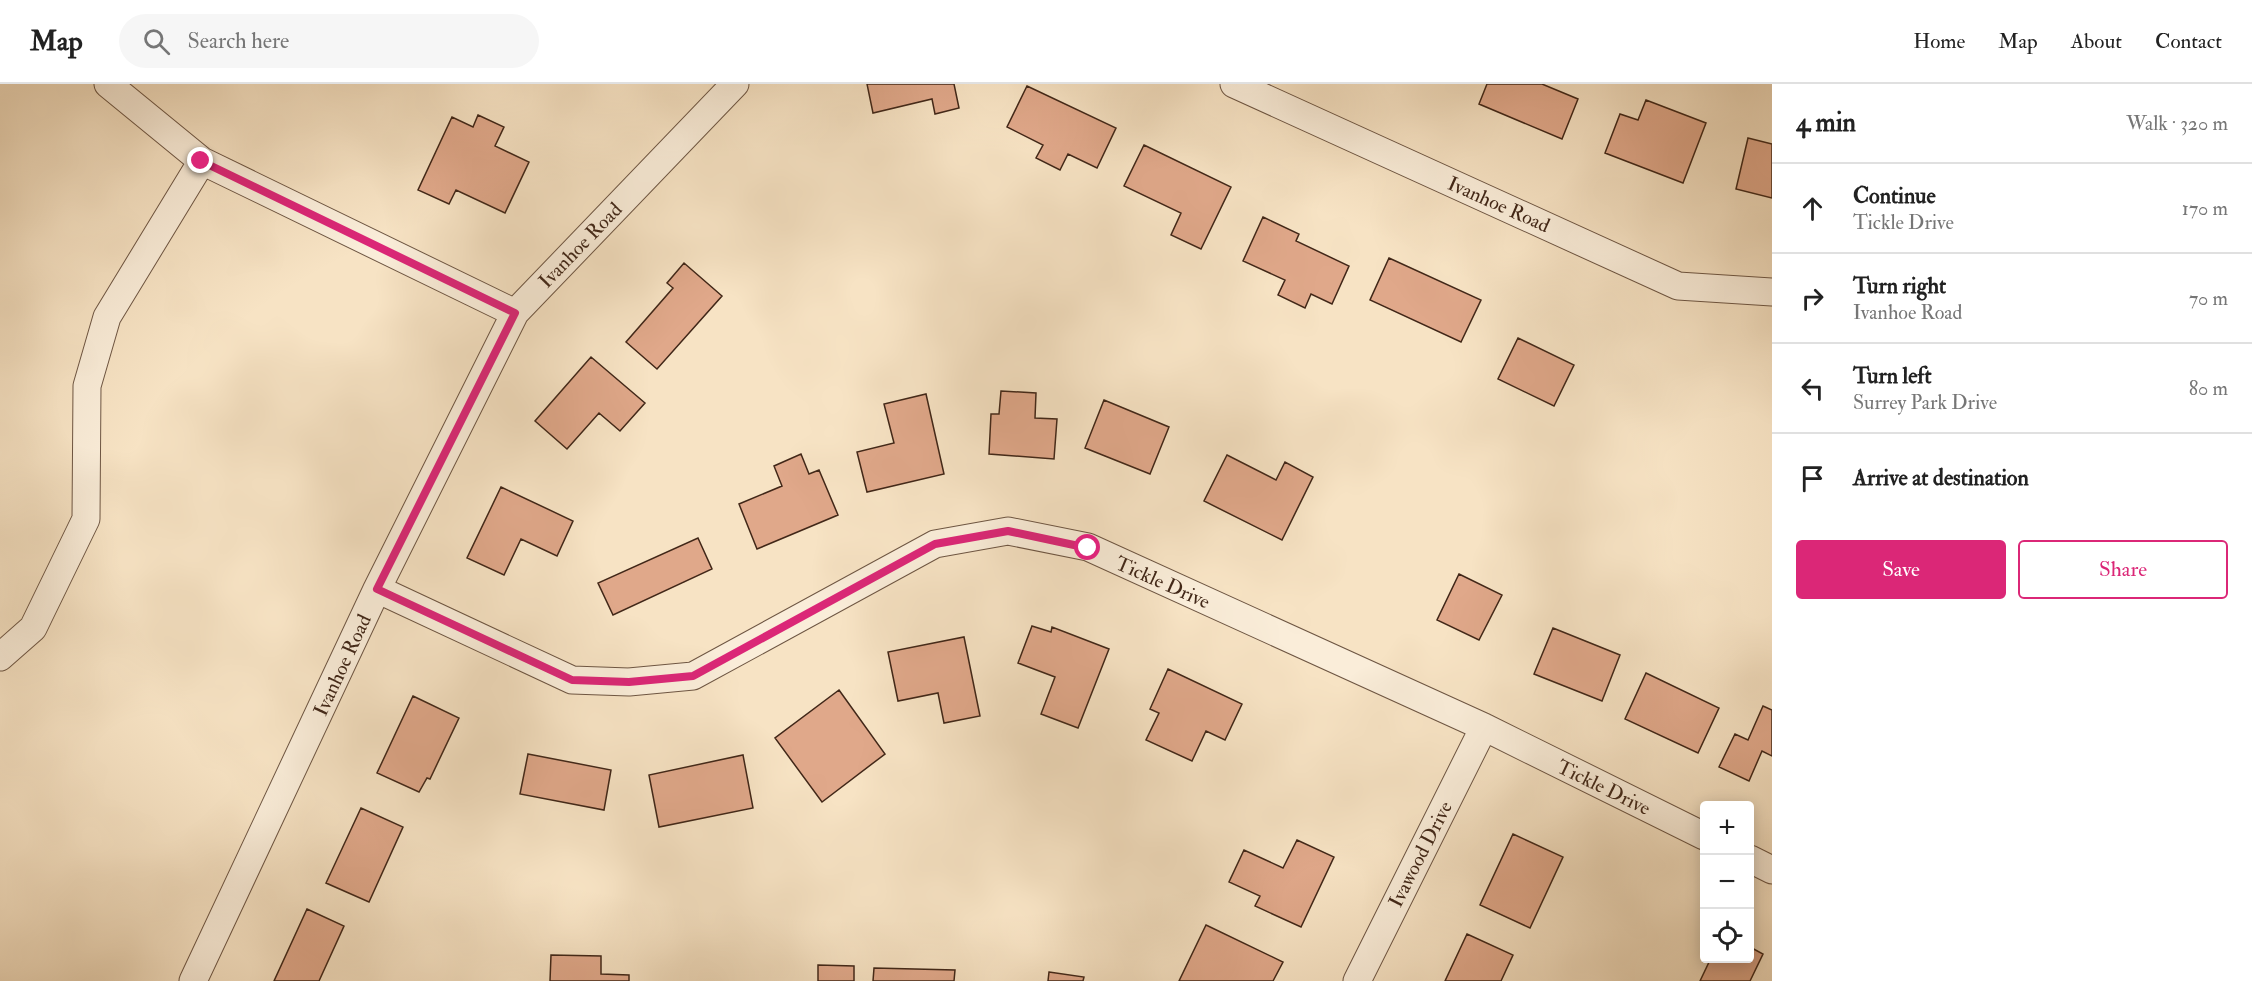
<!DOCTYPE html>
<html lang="en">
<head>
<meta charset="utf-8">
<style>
  body { margin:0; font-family:"IM FELL Double Pica",serif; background:#f6f6f6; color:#222 }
  .controls { position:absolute; right:18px; bottom:18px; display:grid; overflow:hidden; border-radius:6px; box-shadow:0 3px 15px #0003 }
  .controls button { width:54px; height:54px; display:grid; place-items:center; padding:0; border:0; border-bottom:2px solid #e0e0e0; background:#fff; color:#222; font:30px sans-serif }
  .stop { position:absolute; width:18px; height:18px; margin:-14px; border:4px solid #db2777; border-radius:50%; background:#fff }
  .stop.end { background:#db2777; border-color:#fff; box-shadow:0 2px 6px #0008 }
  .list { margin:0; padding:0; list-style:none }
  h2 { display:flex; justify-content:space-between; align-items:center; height:78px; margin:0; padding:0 24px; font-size:26px }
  h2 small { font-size:20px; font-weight:400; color:#767676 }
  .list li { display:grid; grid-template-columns:39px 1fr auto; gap:18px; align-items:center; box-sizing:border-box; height:90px; padding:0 24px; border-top:2px solid #e0e0e0 }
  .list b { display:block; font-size:22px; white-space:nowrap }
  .list p { margin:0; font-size:20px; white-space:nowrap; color:#767676 }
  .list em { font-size:20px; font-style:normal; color:#767676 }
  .actions { display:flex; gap:12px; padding:18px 24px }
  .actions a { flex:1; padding:14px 0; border:2px solid #db2777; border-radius:6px; text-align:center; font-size:21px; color:#db2777 }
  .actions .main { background:#db2777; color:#fff }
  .icon { flex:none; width:33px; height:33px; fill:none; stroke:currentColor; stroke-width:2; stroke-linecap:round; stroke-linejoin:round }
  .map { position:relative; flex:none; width:1772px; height:897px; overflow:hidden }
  header { display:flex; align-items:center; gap:36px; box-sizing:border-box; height:84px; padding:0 30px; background:#fff; border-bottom:2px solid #e0e0e0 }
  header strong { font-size:28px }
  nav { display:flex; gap:33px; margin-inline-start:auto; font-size:21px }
  .search { width:420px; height:54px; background:#f6f6f6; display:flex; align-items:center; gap:15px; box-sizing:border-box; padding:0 21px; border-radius:33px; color:#767676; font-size:22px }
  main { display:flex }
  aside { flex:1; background:#fff }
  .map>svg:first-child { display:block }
  .building { fill:#e0a88a; stroke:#412718; stroke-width:1.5 }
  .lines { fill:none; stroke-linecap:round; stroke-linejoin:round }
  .street-casing { stroke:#6e5643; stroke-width:29 }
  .street { stroke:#faedd9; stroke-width:27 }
  .route { stroke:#db2777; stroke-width:8 }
  .labels { text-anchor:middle; stroke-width:4.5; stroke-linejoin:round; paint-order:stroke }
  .street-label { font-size:20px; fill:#412718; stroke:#faedd9 }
</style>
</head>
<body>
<header>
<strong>Map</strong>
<div class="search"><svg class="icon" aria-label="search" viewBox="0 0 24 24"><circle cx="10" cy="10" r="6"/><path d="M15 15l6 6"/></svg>Search here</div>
<nav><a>Home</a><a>Map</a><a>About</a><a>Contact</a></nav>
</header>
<main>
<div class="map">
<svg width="1772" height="897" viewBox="0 0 1772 897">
  <rect width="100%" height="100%" fill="#f7e3c4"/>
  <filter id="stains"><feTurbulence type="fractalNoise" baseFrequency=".00333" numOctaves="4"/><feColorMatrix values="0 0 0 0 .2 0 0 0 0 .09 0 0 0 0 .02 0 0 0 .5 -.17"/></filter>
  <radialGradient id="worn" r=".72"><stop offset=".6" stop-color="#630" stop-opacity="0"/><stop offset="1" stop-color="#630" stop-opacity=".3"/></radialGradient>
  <path class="building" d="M867,0h87l5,24 -24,6 -3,-15 -59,14z
    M1487,0h55l36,15 -16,40 -83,-35z
    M1027,2l89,42 -19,40 -29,-14 -8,16 -24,-12 7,-13 -36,-18z
    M1646,16l60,23 -23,60 -78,-30 15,-39 18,6z
    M478,31l26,12 -9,19 34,16 -24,51 -49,-23 -7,14 -31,-14 34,-73 21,10z
    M1748,54l24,6v54l-36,-9z
    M1144,61l87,42 -30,62 -30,-14 10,-22 -57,-27z
    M1263,133l36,17 -3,7 53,25 -17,38 -21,-10 -6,14 -27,-13 7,-15 -42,-19z
    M1389,174l92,42 -20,42 -91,-42z
    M684,179l38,33 -65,73 -31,-27 47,-54 -6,-5z
    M1518,254l56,27 -20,41 -56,-27z
    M591,273l54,46 -25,28 -21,-18 -32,36 -32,-28z
    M1001,307l35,2 -1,25 22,1 -3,40 -65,-5 2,-40h8z
    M926,310l18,80 -77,18 -10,-40 37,-9 -10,-39z
    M1104,316l65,27 -19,47 -65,-26z
    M801,370l8,20 10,-4 19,45 -81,34 -18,-45 43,-18 -8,-20z
    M1227,371l49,25 9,-18 28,15 -31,63 -78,-39z
    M501,403l72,34 -16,35 -36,-17 -17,36 -37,-17z
    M698,454l14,31 -99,46 -15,-32z
    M1459,490l43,21 -23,45 -42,-20z
    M1032,542l19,6 1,-5 57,22 -31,79 -37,-14 14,-37 -37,-14z
    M1553,544l67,27 -18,46 -68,-27z
    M964,553l16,79 -36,7 -6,-30 -40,8 -10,-49z
    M1168,585l74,35 -17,36 -19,-9 -14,30 -46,-21 13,-27 -9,-4z
    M1646,589l73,35 -21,45 -73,-34z
    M839,606l46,64 -63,48 -47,-64z
    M413,612l46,22 -29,61 -3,-1 -8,14 -42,-19z
    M1763,622l9,4v46l-10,-5 -13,30 -30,-14 16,-33 13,6z
    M528,670l83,16 -7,40 -84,-16z
    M743,671l10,53 -94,19 -10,-52z
    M361,724l42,19 -34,75 -43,-19z
    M1513,750l50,23 -33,71 -50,-23z
    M1297,756l37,17 -33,70 -46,-21 5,-10 -31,-14 15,-32 39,18z
    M307,825l37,17 -25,55h-45z
    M1206,841l77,37 -10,19h-94z
    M1467,850l46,21 -12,26h-56z
    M1750,863l13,7 -13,27h-50l11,-23h39z
    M551,871l50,1v18l28,1v6h-79z
    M818,881l36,1v15h-36z
    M874,884l81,2 -1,11h-81z
    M1049,888l35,5 -1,4h-35z"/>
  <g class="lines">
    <defs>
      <path id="street" d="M108,0l94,77 313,152
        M1234,0l444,202 94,6
        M377,505l195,91 57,2 64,-6 242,-132 73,-13 80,16 396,180 220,109
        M0,573l33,-29 53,-109 1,-133 20,-69 95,-156
        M1750,775l22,11
        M193,897l184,-392 138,-276 220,-229
        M1357,897l127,-254"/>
    </defs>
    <use href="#street" class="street-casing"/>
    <use href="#street" class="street"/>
  </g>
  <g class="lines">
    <path class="route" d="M201,77l314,152 -138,276 195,91 57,2 64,-6 242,-132 73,-13 80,17"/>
  </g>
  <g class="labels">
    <g class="street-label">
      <text transform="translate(1499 120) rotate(24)" y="7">Ivanhoe Road</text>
      <text transform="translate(580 161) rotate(-46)" y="7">Ivanhoe Road</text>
      <text transform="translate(1163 498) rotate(24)" y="7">Tickle Drive</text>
      <text transform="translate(342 581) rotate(-65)" y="7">Ivanhoe Road</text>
      <text transform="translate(1604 703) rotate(26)" y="7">Tickle Drive</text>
      <text transform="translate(1420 770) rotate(-63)" y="7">Ivawood Drive</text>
    </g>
  </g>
  <rect width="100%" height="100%" filter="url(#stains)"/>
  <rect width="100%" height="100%" fill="url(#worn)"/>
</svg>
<div class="controls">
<button>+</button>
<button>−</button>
<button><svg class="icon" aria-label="locate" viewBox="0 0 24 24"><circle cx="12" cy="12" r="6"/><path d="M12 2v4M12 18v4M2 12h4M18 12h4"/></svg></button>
</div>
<div class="stop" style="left:1088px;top:464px"></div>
<div class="stop end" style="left:201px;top:77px"></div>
</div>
<aside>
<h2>4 min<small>Walk · 320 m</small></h2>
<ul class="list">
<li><svg class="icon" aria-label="ahead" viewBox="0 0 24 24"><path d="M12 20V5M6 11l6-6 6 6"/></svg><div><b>Continue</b><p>Tickle Drive</p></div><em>170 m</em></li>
<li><svg class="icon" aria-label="right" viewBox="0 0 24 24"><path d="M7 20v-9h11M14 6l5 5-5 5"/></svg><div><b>Turn right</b><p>Ivanhoe Road</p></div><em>70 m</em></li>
<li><svg class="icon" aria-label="left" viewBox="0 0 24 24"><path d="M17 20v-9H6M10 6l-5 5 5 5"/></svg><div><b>Turn left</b><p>Surrey Park Drive</p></div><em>80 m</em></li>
<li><svg class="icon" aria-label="arrive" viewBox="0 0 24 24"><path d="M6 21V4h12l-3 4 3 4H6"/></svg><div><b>Arrive at destination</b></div></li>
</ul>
<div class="actions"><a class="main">Save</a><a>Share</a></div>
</aside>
</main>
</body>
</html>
